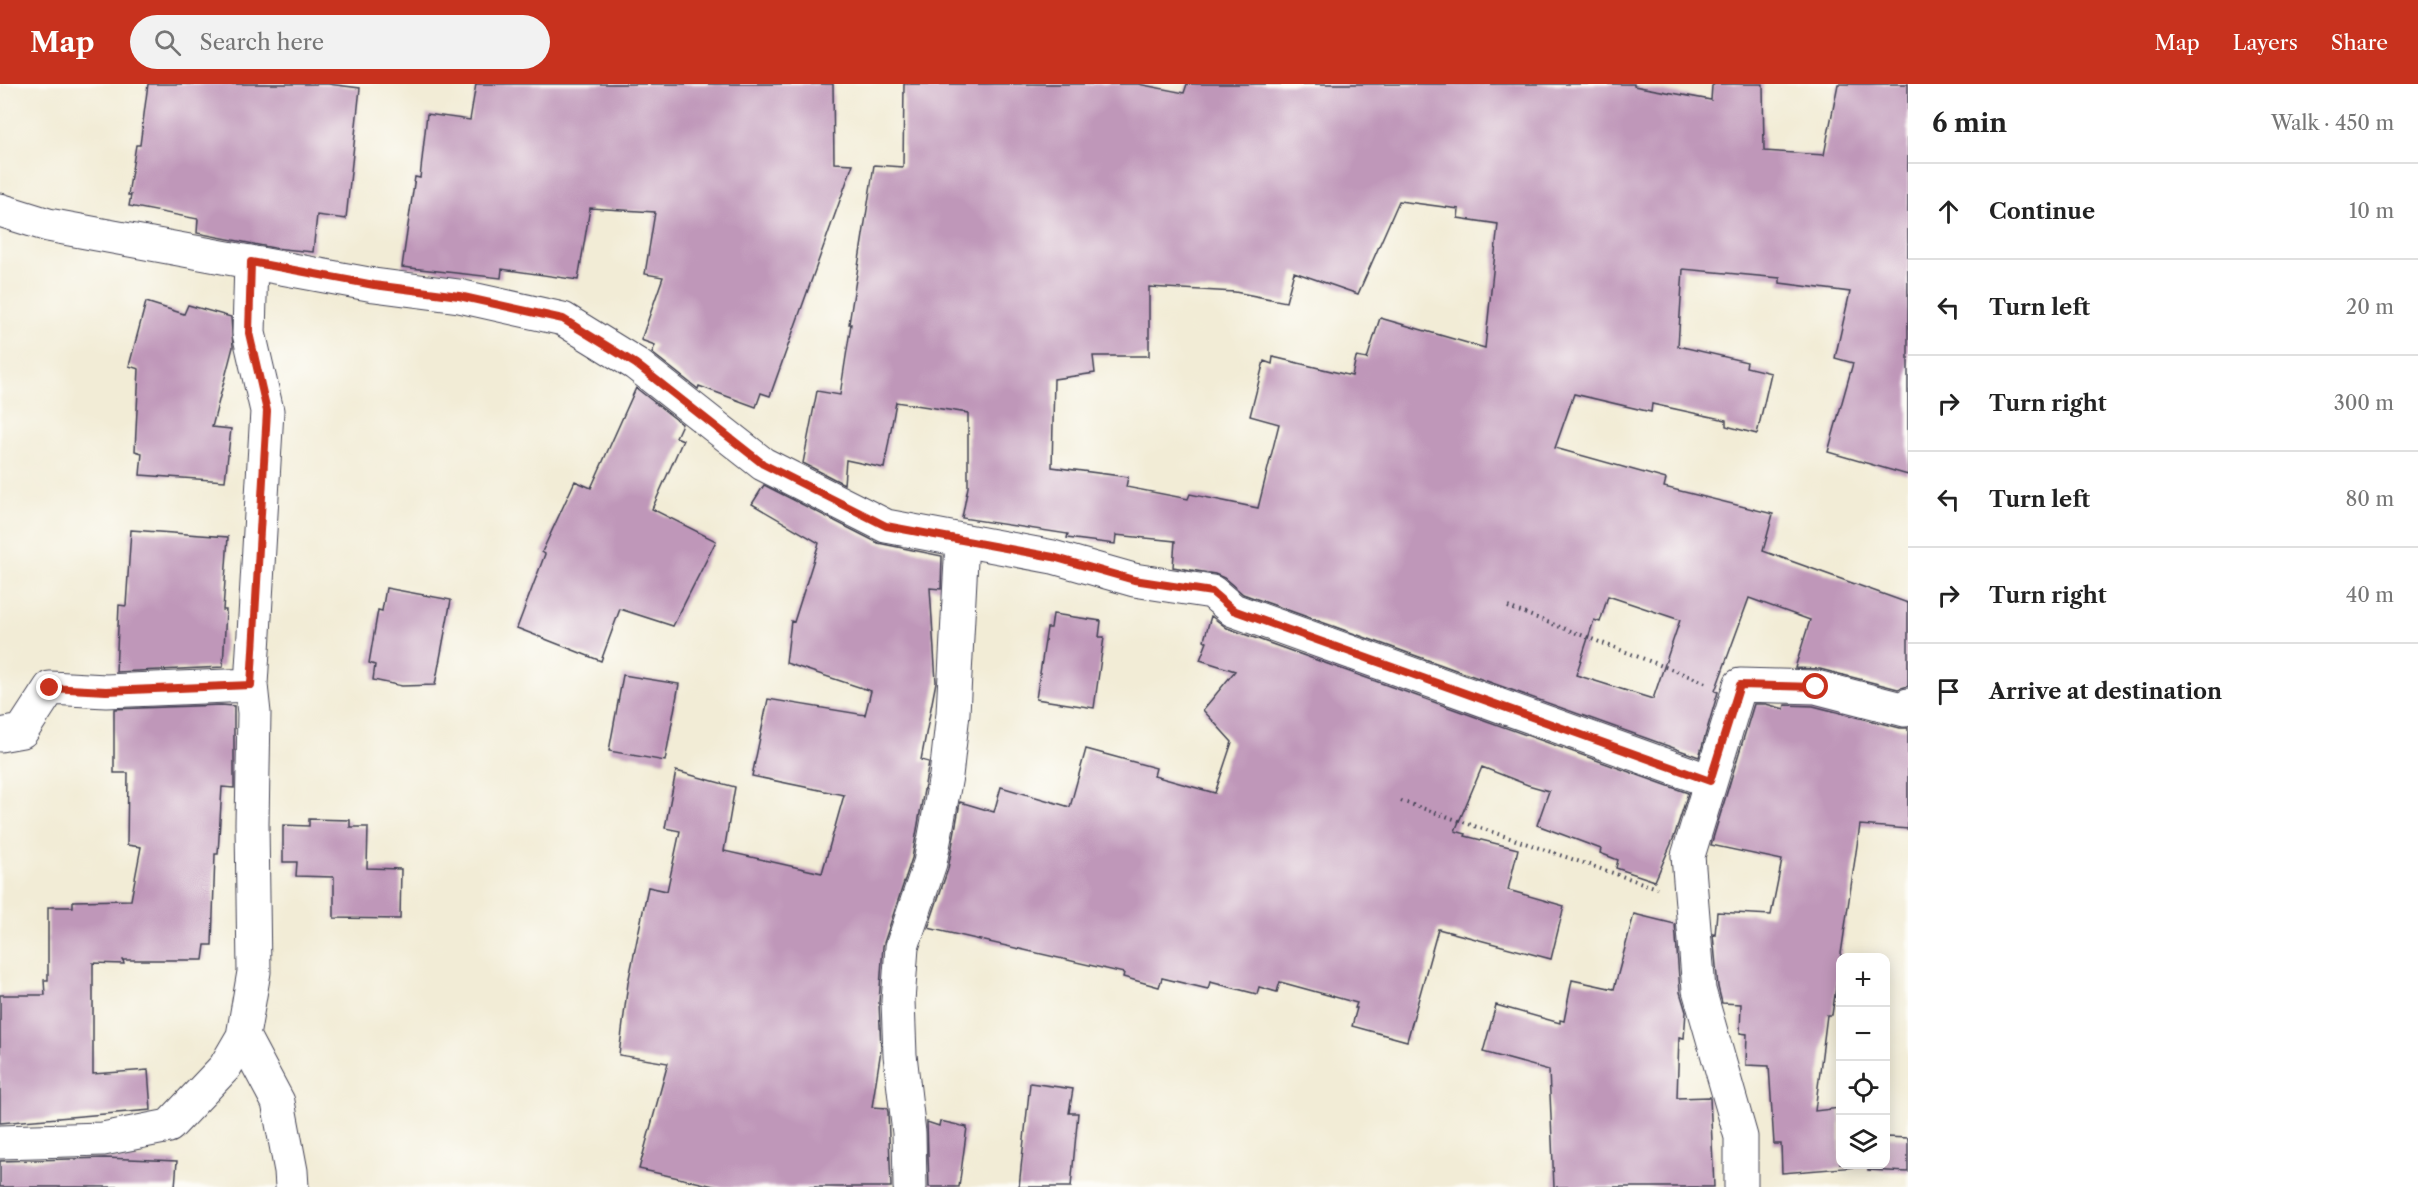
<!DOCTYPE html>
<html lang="en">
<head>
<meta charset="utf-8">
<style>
  body { margin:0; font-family:"Libre Caslon Text",serif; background:#f2f2f2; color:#222 }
  .controls { position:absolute; right:18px; bottom:18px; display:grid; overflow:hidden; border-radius:12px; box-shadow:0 3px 15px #0003 }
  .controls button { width:54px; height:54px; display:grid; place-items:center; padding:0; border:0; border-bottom:2px solid #e0e0e0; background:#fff; color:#222; font:30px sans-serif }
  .stop { position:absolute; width:18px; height:18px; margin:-14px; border:4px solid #c8321e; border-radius:50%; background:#fff }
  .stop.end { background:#c8321e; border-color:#fff; box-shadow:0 2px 6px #0008 }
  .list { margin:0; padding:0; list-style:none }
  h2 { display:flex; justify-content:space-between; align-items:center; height:78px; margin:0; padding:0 24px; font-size:26px }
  h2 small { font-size:20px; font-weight:400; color:#767676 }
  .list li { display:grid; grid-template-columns:39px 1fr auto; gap:18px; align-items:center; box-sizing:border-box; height:96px; padding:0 24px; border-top:2px solid #e0e0e0 }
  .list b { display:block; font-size:22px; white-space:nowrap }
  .list em { font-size:20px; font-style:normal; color:#767676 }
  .icon { flex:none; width:33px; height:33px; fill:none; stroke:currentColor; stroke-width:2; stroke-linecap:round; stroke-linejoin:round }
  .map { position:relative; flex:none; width:1908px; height:1103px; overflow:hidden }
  header { display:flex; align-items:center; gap:36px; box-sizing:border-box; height:84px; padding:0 30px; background:#c8321e; color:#fff }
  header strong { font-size:28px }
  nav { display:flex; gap:33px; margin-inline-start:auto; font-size:21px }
  .search { width:420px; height:54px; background:#f2f2f2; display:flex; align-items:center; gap:15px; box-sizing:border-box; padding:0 21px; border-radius:33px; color:#767676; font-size:22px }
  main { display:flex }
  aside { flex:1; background:#fff }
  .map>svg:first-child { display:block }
  .building { fill:#bf97b9; fill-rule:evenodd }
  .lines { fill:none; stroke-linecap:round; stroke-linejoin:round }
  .street-casing { stroke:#414052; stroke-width:35 }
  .path { stroke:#414052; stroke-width:4; stroke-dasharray:1.5 4.5; stroke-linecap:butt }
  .street { stroke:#fff; stroke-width:33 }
  .route { stroke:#c8321e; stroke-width:8 }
</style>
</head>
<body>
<header>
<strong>Map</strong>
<div class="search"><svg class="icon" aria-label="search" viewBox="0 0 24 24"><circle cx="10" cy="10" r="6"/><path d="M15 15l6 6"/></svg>Search here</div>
<nav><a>Map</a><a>Layers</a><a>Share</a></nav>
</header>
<main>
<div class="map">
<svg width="1908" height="1103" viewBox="0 0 1908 1103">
  <rect width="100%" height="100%" fill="#fdfcf7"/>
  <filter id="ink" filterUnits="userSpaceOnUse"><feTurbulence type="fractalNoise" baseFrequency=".0167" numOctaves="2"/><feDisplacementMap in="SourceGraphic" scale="12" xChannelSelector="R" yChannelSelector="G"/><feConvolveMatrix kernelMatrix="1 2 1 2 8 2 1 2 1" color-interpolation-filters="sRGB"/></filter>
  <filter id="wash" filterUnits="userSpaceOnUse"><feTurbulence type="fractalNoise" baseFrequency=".008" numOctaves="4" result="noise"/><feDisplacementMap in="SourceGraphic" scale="24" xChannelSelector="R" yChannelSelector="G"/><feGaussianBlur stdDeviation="1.35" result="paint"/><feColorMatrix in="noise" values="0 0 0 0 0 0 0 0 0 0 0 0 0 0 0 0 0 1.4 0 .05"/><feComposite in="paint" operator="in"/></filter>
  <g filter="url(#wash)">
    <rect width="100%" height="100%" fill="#f2ecd6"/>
    <g id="blocks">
      <path class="building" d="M148,0h180l32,4 -14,131 -29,-4 -4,37 -39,-4 -77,-15 1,-14 -69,-13 2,-11h-3l8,-50h4z
        M476,0h357l1,79 19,1 -83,232 -9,-3 -5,14 -57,-21 -1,3 -46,-36 3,-8 -14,-5 22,-63 -18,-3 10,-62 -65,-4 -12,72 -76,-11 -1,9 -99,-11 13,-90 5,1 7,-64 43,6z
        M904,0h234l46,9 3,-9h447v2l77,14 1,-14 3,-2h48l1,67 60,4 14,-71h70v391l-80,-23 25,-89 -18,-5 15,-66 -70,-9v-5l-97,-9 -5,77 69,16 -1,5 25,6 -14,61 -31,-8v-6l-74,-16 -1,8 -77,-18 -19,54 111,31 -2,8 109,27 -10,37 145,52v83l-10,3 -78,-20 -25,-1 15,-48 -61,-22 -34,93 3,1 -19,65 -456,-163 -19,-16 -9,-4 -42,-7 2,-26 -59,-6 -1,9 -48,-6 1,-4 -106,-16 6,-31v-74l-72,-11 -12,66 -38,-8 -2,24 -41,-21 14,-72 23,4 11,-71h-2l25,-159 29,2zM1399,117l60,8 -1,9 40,6 -13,124 -105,-30 -13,41 -11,-2 -4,19 -79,-19 -1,7 -8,-3 -14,55 29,8 -21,84 -68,-14 -2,5 -62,-12 2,-10 -76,-10 2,-88 41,-6 -2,-17h56v-69l86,5 51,10 8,-30 64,22zM1608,512l72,24 -27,79 -77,-24 18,-55 6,2z
        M146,218l38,12 4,-9 43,12 2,30 -21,80 19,2 -6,52 -85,-6 2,-22 -7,-2 4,-82 -10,-3z
        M636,304l46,36 -6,13 7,3 -31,69 64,32 -43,85 -53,-17 -19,52 -84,-33 28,-74 -3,-2 33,-71 16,7z
        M764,401l114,58 64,13 -1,33 -11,-1 6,94 -15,78 8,2 -2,11 -15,85 -29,88 -4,56 2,48 -9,57 15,1 1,4 3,75h-173l-79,-18 29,-106 -49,-8 9,-72 20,-96 19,4 13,-60 -15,-3 11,-57 59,16 -11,64 98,22 22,-78 -92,-19 16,-77 97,16 6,-24 -85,-28 5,-42 3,1 25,-79 -67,-39z
        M131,446l97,7 -5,73h3l-3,57 -107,5 3,-67 7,1z
        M386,504l65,12 -16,85 -33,1 -29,-6 2,-15 -6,-2 9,-53 4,1z
        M1053,530l48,7 -2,16h5l-10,71 -58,-9 11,-71h4z
        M1211,532l16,12 461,165 -14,44 -19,44 -39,-13 2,-8 -18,-7 1,-4 -64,-24 12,-34 -21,-6 -46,-18 -27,64 11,3 -1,2 53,13 -10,41 56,16 -13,53 -113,-30 -31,112 -55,-15 5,-18h-2l2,-5 -77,-21 -3,10 -18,-5 -2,7 -47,-12 -2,7 -46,-11 -3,9 -36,-10 1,-4 -196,-45 20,-59 12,-67 34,10 7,-25 69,20 16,-58 70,19 -2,8 61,17 17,-51 -29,-32 32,-39 -35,-11 7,-18 -3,-2z
        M623,591l56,9 -14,77 -56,-10z
        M1754,620h12l18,5 1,-4 28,1 87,22h8v101l-48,-4 -28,190h-5l-12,96 25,-3v56h46v-27l22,1v34l-40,-2v-4l-86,7 -1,-29h-7l-5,-78 -23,-1 1,-31 -7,-1 1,-29 -19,-1 -4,-16 -5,-53 2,1 2,-23 54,3 11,-55 -71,-15z
        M221,621l13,1v82l-12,-1 -4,67h-3l-3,91h-7l-2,15h-80l1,4 -31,-1v111l55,-4 3,40 -151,13v-128h45l-1,-15h4v-73h25v-6l58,-1 10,-53 -14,-2 1,-72h-14v-64z
        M309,735l41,1v7h18l-1,41 34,1 -1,50 -66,-1v-41l-38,-1 1,-14h-14v-37l26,1z
        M1634,830l41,10 5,68 6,20 -2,26 -5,-1 -2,61 33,-1 4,90h-160l-5,-117 -66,-18 13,-47 64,18v-3l4,1 8,-41 42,9z
        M1030,999l43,6 -4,24h9l-7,74h-52z
        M940,1037l27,6 -8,60h-30l-2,-65 12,4z
        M105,1074l72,3 -2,26h-175v-26z"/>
    </g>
  </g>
  <g filter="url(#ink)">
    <use href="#blocks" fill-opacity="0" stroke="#414052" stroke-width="1.5"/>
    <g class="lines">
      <defs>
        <path id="street" d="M0,126l48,15 326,60 85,11 104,23 73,45 127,100 123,62 167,31 81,23 78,12 21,18 477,171
          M0,651l22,-4 28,-43 56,3 145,-6
          M243,952l35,66 13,69 1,16
          M0,1058l103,-3 66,-13 56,-59 18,-31 11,-64 -2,-148 2,-111 -3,-28 16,-274 -18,-78 2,-71
          M910,1103l-1,-54 -9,-78 -2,-54 4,-54 28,-84 16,-87 7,-63 9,-172
          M1741,1103v-50l-42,-147 -11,-134 52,-171 76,2 89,23 3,-5"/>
      </defs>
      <use href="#street" class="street-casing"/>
      <path class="path" d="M1508,523l199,76
        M1401,717l256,87"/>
      <use href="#street" class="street"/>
    </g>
  </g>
  <g class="lines" filter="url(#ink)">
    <path class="route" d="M50,604l56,3 145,-6 16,-274 -18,-78 2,-71 123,23 85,11 104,23 73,45 127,100 123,62 167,31 81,23 78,12 21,18 477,171 30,-96 76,2"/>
  </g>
</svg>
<div class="controls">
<button>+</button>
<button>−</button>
<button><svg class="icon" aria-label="locate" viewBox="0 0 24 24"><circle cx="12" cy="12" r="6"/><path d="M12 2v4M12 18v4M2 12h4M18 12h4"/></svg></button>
<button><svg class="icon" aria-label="layers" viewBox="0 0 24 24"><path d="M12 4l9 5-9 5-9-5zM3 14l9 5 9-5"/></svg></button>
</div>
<div class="stop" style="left:1816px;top:603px"></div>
<div class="stop end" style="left:50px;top:604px"></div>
</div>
<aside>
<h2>6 min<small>Walk · 450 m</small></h2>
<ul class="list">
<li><svg class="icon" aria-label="ahead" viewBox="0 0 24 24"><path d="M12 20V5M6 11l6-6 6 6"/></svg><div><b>Continue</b></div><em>10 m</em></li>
<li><svg class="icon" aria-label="left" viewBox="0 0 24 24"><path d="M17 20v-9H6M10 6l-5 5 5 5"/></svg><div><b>Turn left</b></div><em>20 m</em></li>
<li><svg class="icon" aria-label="right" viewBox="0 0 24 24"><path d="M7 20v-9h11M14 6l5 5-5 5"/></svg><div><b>Turn right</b></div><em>300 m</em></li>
<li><svg class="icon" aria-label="left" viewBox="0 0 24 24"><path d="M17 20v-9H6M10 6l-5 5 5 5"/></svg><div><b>Turn left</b></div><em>80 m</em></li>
<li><svg class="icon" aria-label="right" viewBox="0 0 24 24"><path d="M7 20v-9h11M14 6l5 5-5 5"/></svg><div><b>Turn right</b></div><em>40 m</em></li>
<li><svg class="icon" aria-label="arrive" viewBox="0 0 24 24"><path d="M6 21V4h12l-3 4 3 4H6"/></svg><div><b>Arrive at destination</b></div></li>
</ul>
</aside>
</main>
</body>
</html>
